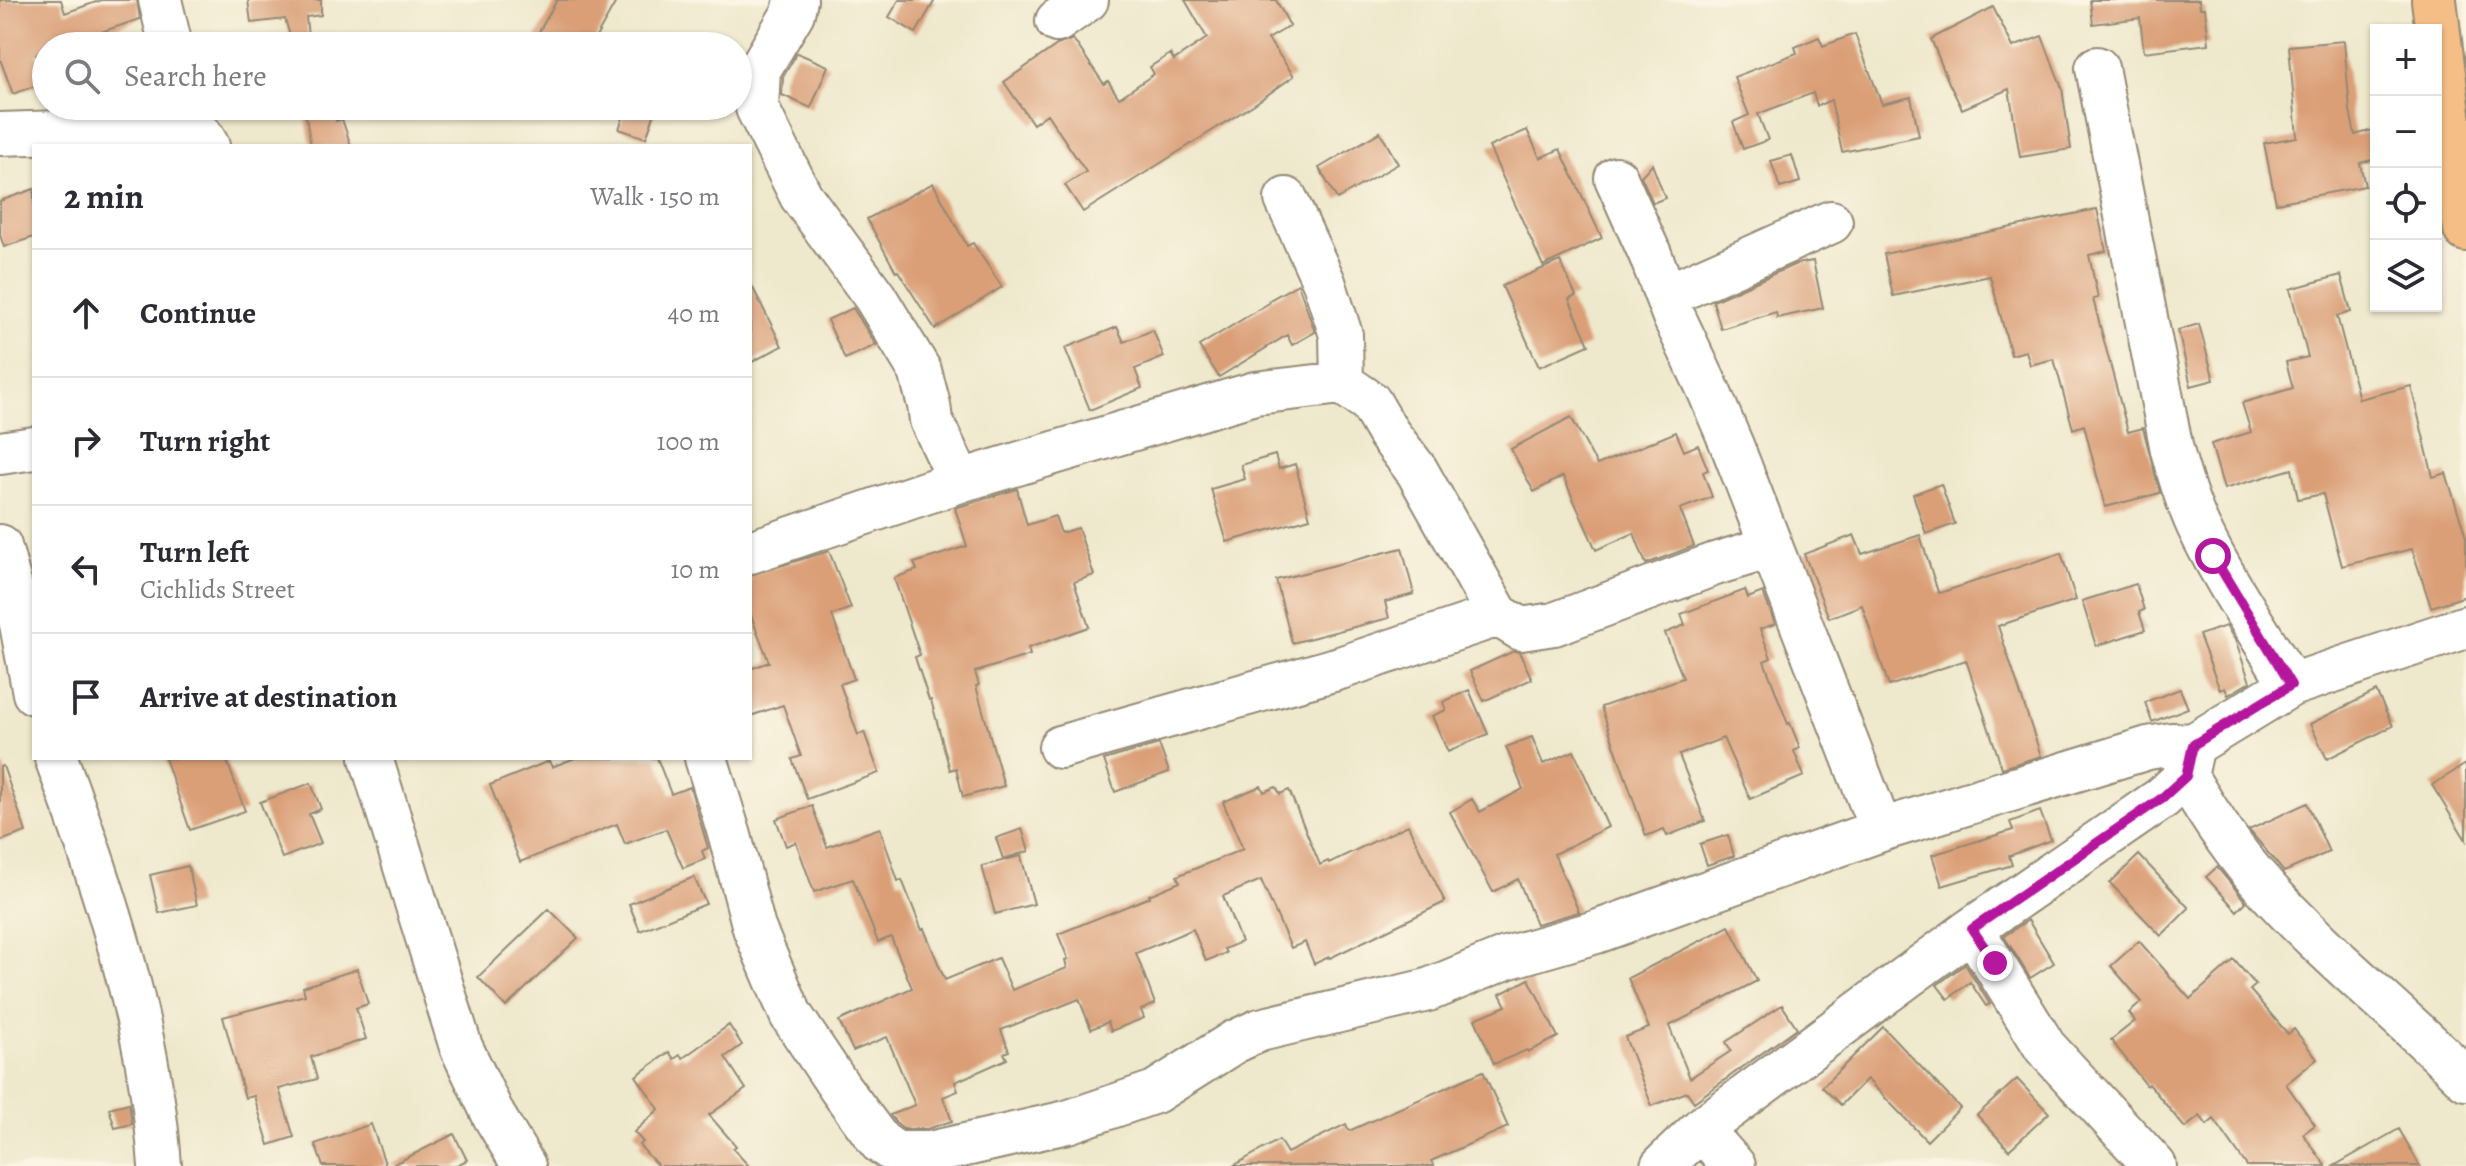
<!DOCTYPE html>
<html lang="en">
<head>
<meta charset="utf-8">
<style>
  body { margin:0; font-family:Alegreya,serif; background:#f7f7f7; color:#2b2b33 }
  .controls { position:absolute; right:24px; top:24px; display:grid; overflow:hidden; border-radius:0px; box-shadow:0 2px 6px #0004 }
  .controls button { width:72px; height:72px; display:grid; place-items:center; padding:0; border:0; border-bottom:2px solid #e1e1e2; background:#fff; color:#2b2b33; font:40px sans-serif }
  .stop { position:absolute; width:24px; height:24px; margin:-18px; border:6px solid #b5179e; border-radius:50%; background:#fff }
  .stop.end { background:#b5179e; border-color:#fff; box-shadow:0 2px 8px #0008 }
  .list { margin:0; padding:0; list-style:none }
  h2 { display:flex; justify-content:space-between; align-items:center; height:104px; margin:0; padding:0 32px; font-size:34px }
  h2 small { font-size:26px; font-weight:400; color:#7c7c81 }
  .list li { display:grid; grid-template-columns:52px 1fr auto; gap:24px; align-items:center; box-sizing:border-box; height:128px; padding:0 32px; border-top:2px solid #e1e1e2 }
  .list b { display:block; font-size:30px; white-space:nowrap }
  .list p { margin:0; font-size:26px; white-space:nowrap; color:#7c7c81 }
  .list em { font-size:26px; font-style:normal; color:#7c7c81 }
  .icon { flex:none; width:44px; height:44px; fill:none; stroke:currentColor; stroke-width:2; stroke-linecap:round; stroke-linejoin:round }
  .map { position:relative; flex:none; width:2466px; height:1166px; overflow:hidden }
  .search { position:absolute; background:#fff; box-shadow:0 2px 6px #0004; left:32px; top:32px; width:720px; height:88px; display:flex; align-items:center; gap:20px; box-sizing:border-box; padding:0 28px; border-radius:44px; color:#7c7c81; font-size:30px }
  .panel { position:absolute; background:#fff; box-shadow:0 2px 6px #0004; left:32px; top:144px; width:720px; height:616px; border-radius:0px }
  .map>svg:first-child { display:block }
  .building { fill:#da9f77 }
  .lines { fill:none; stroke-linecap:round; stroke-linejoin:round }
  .minor-casing { stroke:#948975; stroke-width:46 }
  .major-casing { stroke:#948975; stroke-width:48 }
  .minor { stroke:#fff; stroke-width:42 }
  .major { stroke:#f6be87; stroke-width:44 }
  .route { stroke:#b5179e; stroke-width:10 }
</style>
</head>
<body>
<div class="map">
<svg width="2466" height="1166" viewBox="0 0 2466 1166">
  <rect width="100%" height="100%" fill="#fcf5e5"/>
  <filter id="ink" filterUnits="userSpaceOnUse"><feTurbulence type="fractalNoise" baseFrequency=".0125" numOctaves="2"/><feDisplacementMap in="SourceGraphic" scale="16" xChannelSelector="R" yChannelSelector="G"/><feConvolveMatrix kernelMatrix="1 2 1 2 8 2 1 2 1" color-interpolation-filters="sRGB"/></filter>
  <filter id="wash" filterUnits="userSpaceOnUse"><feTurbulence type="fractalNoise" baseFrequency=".006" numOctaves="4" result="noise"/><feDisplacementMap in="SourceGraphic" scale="32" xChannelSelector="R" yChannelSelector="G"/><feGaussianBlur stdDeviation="1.8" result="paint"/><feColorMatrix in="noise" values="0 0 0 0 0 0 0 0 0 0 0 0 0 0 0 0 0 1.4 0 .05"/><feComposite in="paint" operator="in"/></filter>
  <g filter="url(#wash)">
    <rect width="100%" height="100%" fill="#eee8cc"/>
    <g id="blocks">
      <path class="building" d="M0,0h61l4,13 37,-13h35l3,19 -81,27h-13v4l-10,4 10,28 -33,12 -13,-35z
        M248,0h73v15l-15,2 3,29h-16l-8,-27 -34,4z
        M557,0h60l-26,46h-60z
        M899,0h36l-19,33 -27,-16z
        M1185,0h91l14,26 -22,13 26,37 -41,29 -170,107 -18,-27 21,-13 -39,-58 -14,10 -29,-42 53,-37 16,-6 31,45 4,-3 11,17 35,-24 -4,-7 20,-13 4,6 33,-22z
        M2090,0h109l1,8h5l4,36 -65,8 -4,-34 -47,6z
        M1993,7l20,40 29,-11 20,52 9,61 -51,8 -11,-68 -47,20 -13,-26 -18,-44z
        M1855,34l27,70 29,-7 8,39 -77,16 -11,-52 -14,6 -4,-13 -55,21 10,26 -25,9 -10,-27 16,-7 -15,-38 63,-24 -2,-6 24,-10 4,9z
        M2344,41l6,69 5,25 21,-6v30l-16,4 5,23 -89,17 -12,-60 33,-6 -8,-91z
        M797,53l31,13 -17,42 -29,-13 1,-18z
        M304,106h30l2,15 6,-2 9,27h-40z
        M627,106h16l13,4 -10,28 -27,-9z
        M1527,130l13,28 20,-9 42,89 -59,28 -54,-119z
        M1380,132l18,32 -61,35 -18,-31z
        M1792,155l8,27 -20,6 -9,-27z
        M1652,164l13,34 -12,5 -12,-27z
        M933,183l34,63 6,-3 29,44 -67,42 -37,-58 -2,1 -29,-53z
        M34,189v48l-30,10 -4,-12v-34z
        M2097,209l9,42 -17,4 9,43 -5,1 35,133 15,-4 17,65 -55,14 -21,-82 -11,4 -19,-70 -24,6 -4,-14 -15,4 -21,-79 -97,20 -9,-42z
        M1560,261l16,35 -7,3 20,46 -50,22 -37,-81z
        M1813,261l10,47 -46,10 -1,-6 -55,17 -8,-28 83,-37z
        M2341,275l10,37 -14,4 22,83 52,-13 22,91 13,-4 20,64v59l-35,11 -19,-58 -70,17 -19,-72 -25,5 -6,-30 -68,20 -13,-45 40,-12 -9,-29 51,-15 -7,-26 22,-5 -18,-68z
        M750,282l32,64 -32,17z
        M1298,284l17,48 -23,13 -5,-10 -68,42 -20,-31 70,-43 -1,-2z
        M853,308l23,37 -31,14 -18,-39z
        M2199,324l15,56 -23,6 -13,-56z
        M1117,327l7,15 29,-12 11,27 -29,12 7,19 -52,22 -25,-62z
        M1571,417l26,48 79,-33 8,19 14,-6 10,25 -5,2 9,25 -32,12 14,37 -48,18 -12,-31 -38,17 -33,-74 -29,16 -23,-43z
        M1275,455l4,14 16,-5 15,54 -83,24 -16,-53 34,-10 -4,-14z
        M1941,484l14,40 -29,10 -13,-40z
        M1017,489l10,36 28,-9 6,17 17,-5 16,47 -20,7 15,45 -61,21 2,7 -55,17 4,13 -3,1 28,100 -41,11 -7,-29 -6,2 -19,-70h-2l-14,-43 5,-2 -26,-77 23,-8 -3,-7 53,-17 -12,-38z
        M1854,535l8,19 58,-19 18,57 2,1 121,-40 15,47 -78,26 43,130 -39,12 -36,-108 -77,26 -27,-81 -33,13 -25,-64z
        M1402,548l12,46 -29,8 4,16 -97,25 -16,-63z
        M829,551l22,57 -19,7 22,64 -14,5 18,51 6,-3 15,41 -72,26 -15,-40 9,-3 -18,-51 -33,11v-47l19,-7 -19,-49v-38z
        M2136,584l8,26 -5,2 6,18 -49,16 -14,-45z
        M1745,590l3,8 15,-6 12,32 -15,5 11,29 -7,3 24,63 2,-1 10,25 -6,3 10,25 -54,23 -27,-61 -44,17 26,66 -38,15 -3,-7 -18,7 -45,-129 82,-29 -18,-45 20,-8 -4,-11z
        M2226,626l9,14 15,42 -22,13 -3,-7 -5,2 -21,-55z
        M1514,651l5,1 13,27 -48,22 -14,-30z
        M2180,689l8,19 -36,14 -7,-20z
        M1469,690l19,44 -40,18 -16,-36 14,-6 -3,-8z
        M2376,691l17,35 -66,33 -17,-35z
        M1532,737l11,27 31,-13 34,76 -54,27 25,58 -43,12 -18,-45 -25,13 -43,-80 22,-13 8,13 43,-23 -17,-42z
        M1159,744l10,28 -54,20 -11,-32z
        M165,758h61l19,53 -55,19z
        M575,758h82l14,36 19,-7 18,61 -6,3 3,8 -22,9 -17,-39 -41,15 -8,-20 -97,38 -30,-77 59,-24 3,6z
        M2466,764v76l-34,-55z
        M3,766l23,66 -26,9v-74z
        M311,783l10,26 -12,5 12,29 -39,15 -22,-56z
        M1261,786l3,6 12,-5 4,7 9,-4 31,75 8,-4 1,2 79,-38 37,77 -115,56 -1,-1 -15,7 -9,-22 -14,6 -30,-68 -38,16 18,46 -17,7 2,4 -20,8 -13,-32 -57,24 19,51 -14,6 3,8 -33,13 -3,-9 -17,7 -12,-30 -78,31 8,21 -5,2 3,6 -52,23 3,9 -15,6 9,24 -25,8h-24l-6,-5 -7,-9 25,-10 -28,-68 -34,14 -14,-30 73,-33 -21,-51 -13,5 -25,-63 -39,13 -18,-50 -10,4 -10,-27 36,-13 15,41 53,-19 18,53 4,-1 20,50 2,-1 21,51 53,-22 14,32 55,-22 -2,-8 3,-1 -10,-25 92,-37 -1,-2 31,-13 -3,-6 66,-27 -20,-47z
        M2307,803l22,49 -45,20 -35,-42z
        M2040,811l11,29 -42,16 3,9 -70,21 -10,-31 81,-25 -3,-8z
        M1022,829l7,22 -26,8 -7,-21z
        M1728,835l6,21 -27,9 -7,-21z
        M2139,855l50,53 -28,28 -51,-53z
        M1021,856l13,48 -39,10 -13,-48z
        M188,866l9,39 -38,8 -9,-38z
        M2217,867l29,35 -9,9 -31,-34z
        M694,877l12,27 -66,27 -11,-27z
        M549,909l29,29 -72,69 -28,-30z
        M2028,920l26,43 -24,15 -26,-42z
        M1729,926l28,55 -88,45 21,52 41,-27 -5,-9 56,-37 15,23 -103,74 -7,-10 -35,14 -27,-69 24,-9 -21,-50z
        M2139,941l51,58 44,-39 22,25 -6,5 38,44 6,-5 23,30 -31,25 29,41 -12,9 23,32h-79l-33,-47 -7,6 -7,-9 -15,12 -36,-44 -2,2 -36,-46 24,-19 -6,-8 13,-11 -31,-36z
        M1965,964l25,40 -4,2 -16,-24 -22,17 -11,-14z
        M357,969l11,35 -12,4 10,31 -55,18 6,22 -38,10 15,48 -25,8 -15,-49 -9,2 -22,-81 82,-22 -2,-8z
        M1529,979l29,58 -30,15 -1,-2 -33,14 -19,-45 31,-13 -6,-12z
        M729,1025l13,20 -17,12 21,32 -37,26 27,31 -3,3 16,17h-91l-19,-21 4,-3 -9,-10 25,-23 -23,-33 33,-24 5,7 6,-4 3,3z
        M1883,1027l77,81 -33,33 -60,-62 -26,26 -19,-18z
        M1483,1071l25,56 -77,34 3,5h-201l46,-26 8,13 59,-29 3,7z
        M2017,1079l32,34 -40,37 -32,-35z
        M129,1103l3,21 -17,4 -6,-20z
        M371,1124l15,42h-63l-8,-22z
        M2399,1129l21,37h-86z
        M454,1134l13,26 -12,6h-65z"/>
    </g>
  </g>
  <g filter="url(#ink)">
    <use href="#blocks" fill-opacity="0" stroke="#948975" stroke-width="2"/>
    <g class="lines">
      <defs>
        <path id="minor" d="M160,0l11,46
          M796,0l-3,13 -34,57 -2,38 44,88 74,101 45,74 9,34 2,15 29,61
          M1057,21l30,-21
          M2097,68l75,382c7,26 15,52 26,76 26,55 62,107 93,159
          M0,134l61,-2 83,-7 47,4 11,7 6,10
          M1616,178l34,76 24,63 34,72 25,59 148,382
          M1286,199l38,83 17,53 1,48
          M1666,296l165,-74
          M0,453l34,-5
          M0,546l21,78 13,69
          M750,552l210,-71 295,-88 87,-10 28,19 18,31 29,38 81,144 23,14 33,-5 161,-60 56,-17
          M1060,747l280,-79 158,-53
          M56,758c48,129 95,270 104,408
          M371,758l90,289 33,69 30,50
          M706,758l24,78 24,92 37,87 49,73 40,54 16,11h34l137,-31 88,-30 79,-50 26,-12 168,-40 78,-32 90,-26 285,-102 267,-82 24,-4 21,1 98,-60 175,-58
          M2186,776c23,39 47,76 77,109 62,70 137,128 203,194
          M1972,929l73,118 110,119
          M1701,1129l33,37
          M1662,1166l39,-37 271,-200 190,-131 24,-22 7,-31"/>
        <path id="major" d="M2434,0l16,131 16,98"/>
      </defs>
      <use href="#minor" class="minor-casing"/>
      <use href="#major" class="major-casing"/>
      <use href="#minor" class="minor"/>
      <use href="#major" class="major"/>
    </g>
  </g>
  <g class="lines" filter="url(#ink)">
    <path class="route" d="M1995,963l-23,-34 190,-131 24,-22 7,-31 98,-60 -78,-129"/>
  </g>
</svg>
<div class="controls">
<button>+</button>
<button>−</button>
<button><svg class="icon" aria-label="locate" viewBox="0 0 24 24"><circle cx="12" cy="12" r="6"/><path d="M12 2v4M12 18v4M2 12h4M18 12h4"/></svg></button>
<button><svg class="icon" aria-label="layers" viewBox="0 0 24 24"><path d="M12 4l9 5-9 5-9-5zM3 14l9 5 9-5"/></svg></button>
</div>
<div class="stop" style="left:2213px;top:556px"></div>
<div class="stop end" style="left:1995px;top:963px"></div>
<div class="search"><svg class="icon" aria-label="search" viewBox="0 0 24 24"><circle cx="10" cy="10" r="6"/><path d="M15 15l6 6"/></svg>Search here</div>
<section class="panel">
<h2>2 min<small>Walk · 150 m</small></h2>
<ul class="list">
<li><svg class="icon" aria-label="ahead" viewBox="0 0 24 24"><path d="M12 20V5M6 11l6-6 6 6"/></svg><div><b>Continue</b></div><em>40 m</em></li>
<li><svg class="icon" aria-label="right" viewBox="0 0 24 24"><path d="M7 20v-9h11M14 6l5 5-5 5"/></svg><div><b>Turn right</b></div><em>100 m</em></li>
<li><svg class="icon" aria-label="left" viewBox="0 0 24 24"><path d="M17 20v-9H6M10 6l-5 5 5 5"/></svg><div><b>Turn left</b><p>Cichlids Street</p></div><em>10 m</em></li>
<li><svg class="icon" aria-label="arrive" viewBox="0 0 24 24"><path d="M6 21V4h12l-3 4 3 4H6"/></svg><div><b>Arrive at destination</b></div></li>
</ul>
</section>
</div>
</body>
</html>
